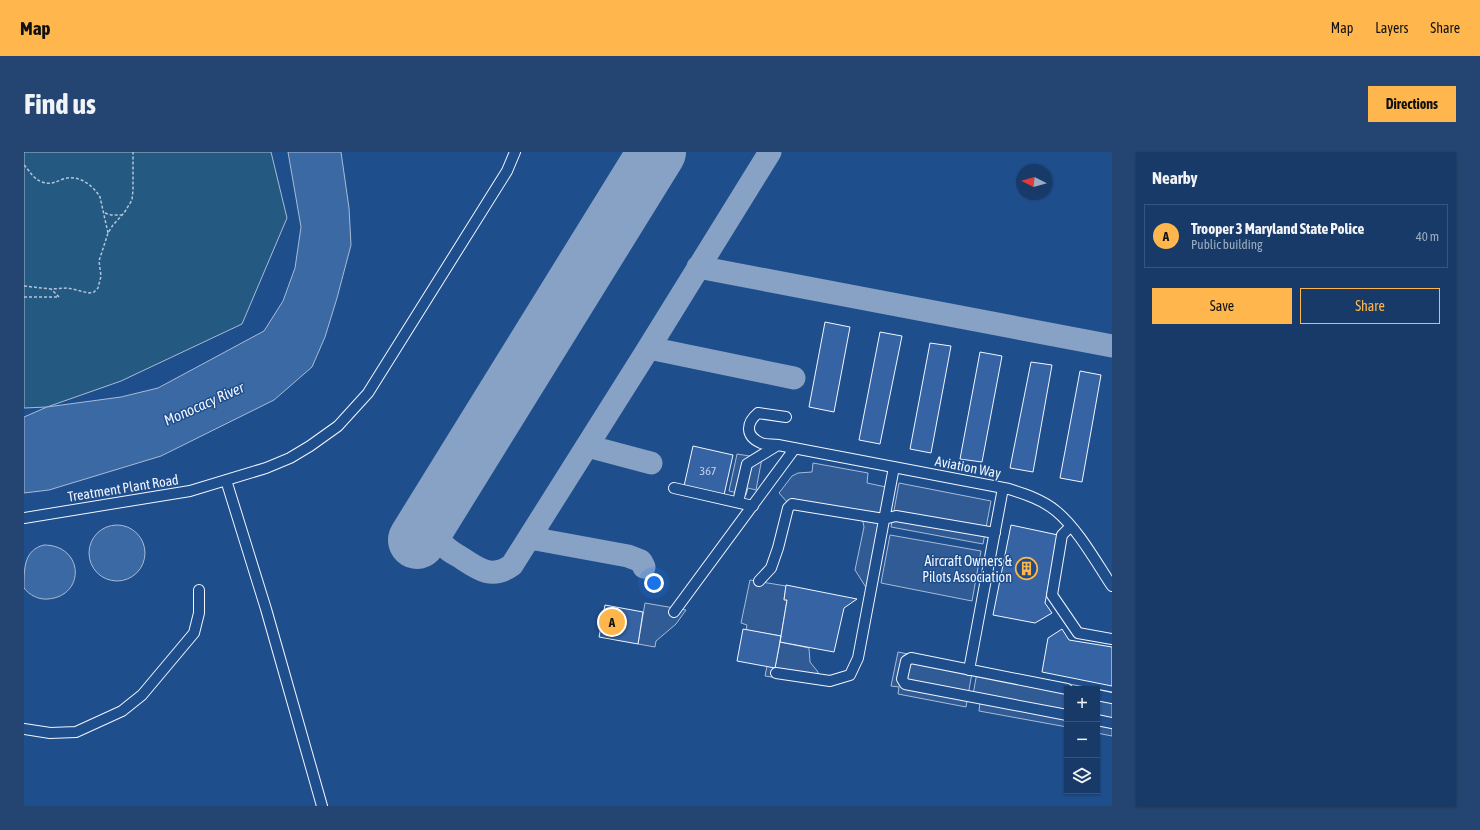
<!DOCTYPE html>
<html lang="en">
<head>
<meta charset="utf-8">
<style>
  body { margin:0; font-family:"Asap Condensed",sans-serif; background:#244571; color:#f1f3f6 }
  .controls { position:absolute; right:12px; bottom:12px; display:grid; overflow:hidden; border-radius:0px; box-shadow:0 1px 3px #0004 }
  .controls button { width:36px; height:36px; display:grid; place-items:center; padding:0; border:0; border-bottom:1px solid #36547d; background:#173a69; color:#f1f3f6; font:20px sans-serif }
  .compass { position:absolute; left:992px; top:12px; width:36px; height:36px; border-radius:50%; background:#173a69; box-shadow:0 1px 3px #0004; rotate:276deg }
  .you { position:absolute; left:630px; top:431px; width:14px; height:14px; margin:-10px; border:3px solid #fff; border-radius:50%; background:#1a73e8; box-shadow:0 0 0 6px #1a73e833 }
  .badge { display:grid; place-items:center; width:26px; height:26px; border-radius:50%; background:#ffb74d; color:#111; font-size:13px; font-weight:700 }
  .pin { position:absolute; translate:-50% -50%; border:2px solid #fff; box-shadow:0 1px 4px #0006 }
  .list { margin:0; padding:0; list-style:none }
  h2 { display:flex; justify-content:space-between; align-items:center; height:52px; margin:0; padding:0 16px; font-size:17px }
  h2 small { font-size:13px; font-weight:400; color:#9eadc0 }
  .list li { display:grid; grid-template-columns:26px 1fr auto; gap:12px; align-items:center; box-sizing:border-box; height:64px; margin:0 8px 8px; padding:0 8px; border:1px solid #36547d; border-radius:0px }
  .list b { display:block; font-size:15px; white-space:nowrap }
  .list p { margin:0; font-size:13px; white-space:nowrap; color:#9eadc0 }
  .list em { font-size:13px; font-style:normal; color:#9eadc0 }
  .actions { display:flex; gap:8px; padding:12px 16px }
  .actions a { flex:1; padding:9px 0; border:1px solid #ffb74d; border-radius:0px; text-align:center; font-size:14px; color:#ffb74d }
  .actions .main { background:#ffb74d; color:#111 }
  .icon { flex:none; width:22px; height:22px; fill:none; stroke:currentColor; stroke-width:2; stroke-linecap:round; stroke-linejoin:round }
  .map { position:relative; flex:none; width:1088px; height:654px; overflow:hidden; border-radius:0px }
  header { display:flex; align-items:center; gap:24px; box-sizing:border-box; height:56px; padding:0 20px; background:#ffb74d; color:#111 }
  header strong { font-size:19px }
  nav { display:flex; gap:22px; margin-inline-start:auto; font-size:14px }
  .intro { display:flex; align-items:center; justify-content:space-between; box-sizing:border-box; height:96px; padding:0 24px }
  h1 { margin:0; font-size:28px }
  .button { padding:10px 18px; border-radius:0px; background:#ffb74d; color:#111; font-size:14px; font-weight:700 }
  main { display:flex; gap:24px; padding:0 24px }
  aside { flex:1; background:#173a69; border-radius:0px; box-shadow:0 1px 3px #0004 }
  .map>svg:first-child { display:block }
  .green { fill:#245a82; stroke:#a8bbd7 }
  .parking { fill:#305b95; stroke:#a8bbd7 }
  .water { fill:#3b69a3; stroke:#a8bbd7 }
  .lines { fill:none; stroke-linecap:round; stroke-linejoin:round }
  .taxiway { stroke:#88a2c6; stroke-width:23 }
  .runway { stroke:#88a2c6; stroke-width:58 }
  .building { fill:#3563a3; stroke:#f2f6ff }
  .minor-casing { stroke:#f2f6ff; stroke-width:12 }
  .path { stroke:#b3c4dc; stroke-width:1.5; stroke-dasharray:3 2; stroke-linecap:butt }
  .minor { stroke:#1f4e8c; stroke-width:10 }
  .labels { text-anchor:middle; stroke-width:3; stroke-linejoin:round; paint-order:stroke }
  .number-label { font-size:12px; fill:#c3d1e8 }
  .street-label { font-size:14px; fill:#f2f6ff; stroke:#1f4e8c }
  .poi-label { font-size:14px; fill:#f2f6ff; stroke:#1f4e8c; text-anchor:end }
  .water-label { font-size:15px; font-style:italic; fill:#f2f6ff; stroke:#1f4e8c }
</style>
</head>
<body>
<header>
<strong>Map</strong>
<nav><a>Map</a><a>Layers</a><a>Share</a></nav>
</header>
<div class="intro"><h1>Find us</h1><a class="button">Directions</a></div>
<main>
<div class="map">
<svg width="1088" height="654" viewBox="0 0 1088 654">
  <rect width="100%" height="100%" fill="#1f4e8c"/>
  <path class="green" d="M0,0h247l16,66 -45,106 -121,57 -74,26 -23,1z"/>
  <path class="parking" d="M713,302l25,4 -6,32 -8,-2 -2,7 -17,-4z
    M789,311l55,10 -1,10 19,4 -19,102 -12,-19 9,-43 -1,-5 -3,-3 -73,-17 -8,-9 13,-17 6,-3 14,-1z
    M875,331l92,18 -8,43 -92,-17z
    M866,383l91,16 -9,50 -91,-18z
    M726,428l36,6 -2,13 3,1 -6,36 -35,-6 1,-5 -6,-2z
    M621,451l41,7 -10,14 -20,17 -1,6 -17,-3z
    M756,490l29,6 1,14 8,10 -2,12 -51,-8 2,-10 8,2z
    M874,500l75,15 -7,40 -68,-13 1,-7 -8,-1z
    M954,515l134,25v44l-15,-3v-44h-30v38l-88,-16 1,-9 -8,-2z"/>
  <path class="water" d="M264,0h53l8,56 2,37 -14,53 -12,39 -13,30 -38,33 -113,56 -112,34 -25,3v-76l23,-10 74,-10 37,-9 106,-57 19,-30 12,-33 6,-41z
    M65 401a28 28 0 1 1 56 0a28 28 0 1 1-56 0Z
    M20,393c40,0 42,51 4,54 -9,1 -19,-4 -24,-11 0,-20 0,-38 20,-43z"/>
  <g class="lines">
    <path class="taxiway" d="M674,115l414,79
      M625,196l145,30
      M563,294l64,17
      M410,360c1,9 2,21 7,29 4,8 12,12 19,16 18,12 32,23 52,8l133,-211 125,-202
      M506,386l98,18 13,5 3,6"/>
    <path class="runway" d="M393,388l240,-388"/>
  </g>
  <path class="building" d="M801,170l25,5 -16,85 -25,-5z
    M856,180l22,4 -22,108 -21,-4z
    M906,191l21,3 -20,107 -21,-4z
    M956,200l22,4 -20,106 -22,-3z
    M1007,210l21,3 -19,107 -23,-4z
    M1056,219l21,4 -19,107 -22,-4z
    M669,294l40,9 -9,40 -40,-9z
    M987,373l47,10 -13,68 7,10 -17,10 -42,-8z
    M762,433l71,14 -13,9 -10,44 -54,-10 7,-42h-3z
    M581,453l38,7 -5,32 -39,-7z
    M719,477l38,7 -6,32 -38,-7z
    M1038,477l7,11 43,7v39l-70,-14 6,-34z"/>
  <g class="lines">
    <defs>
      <path id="minor" d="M762,265l-28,-4c-12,10 -13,23 3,30 5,2 12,1 17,2l231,44c16,5 34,11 47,22 22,18 40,51 56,75
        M202,328l40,129 56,197
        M650,336l79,18
        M714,350l9,-38 31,-19
        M0,366l166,-27 76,-23 24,-10 20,-12 28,-20 30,-33 139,-222 8,-19
        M1047,374l-9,9 -10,60 26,38 34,6
        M735,429l12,-13 7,-20 10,-40 4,-4 92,15 12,-3 99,17
        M650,460l121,-164
        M945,518l34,-182
        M752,521l54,8 20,-6 8,-17 36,-191
        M1043,537l-156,-31 -5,3 -4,18 3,5 162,31
        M1073,543l15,3
        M1073,568l15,3
        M0,577l26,4 26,-1 46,-21 20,-16 52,-62 5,-20v-23"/>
    </defs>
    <use href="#minor" class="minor-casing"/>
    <path class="path" d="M0,13c6,6 9,14 18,17 8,3 14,0 21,-3 15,-5 30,6 37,18l8,36
      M81,61l6,2h11
      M0,134l27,3 17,-1 21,5 5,-1 4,-4 3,-12 -2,-15 9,-28 5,-8 11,-12 8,-13 1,-10v-38
      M0,145h35l-8,-8"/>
    <use href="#minor" class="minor"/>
  </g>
  <defs>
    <symbol id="building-ring" viewBox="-11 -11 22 22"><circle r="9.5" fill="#1f4e8c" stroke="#ffb74d" stroke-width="1.5"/><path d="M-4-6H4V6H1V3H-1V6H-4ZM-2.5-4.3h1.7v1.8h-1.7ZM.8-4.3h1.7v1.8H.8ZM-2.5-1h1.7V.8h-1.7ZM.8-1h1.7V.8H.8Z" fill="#ffb74d"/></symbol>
  </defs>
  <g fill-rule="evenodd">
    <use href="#building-ring" x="990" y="404" width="25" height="25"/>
  </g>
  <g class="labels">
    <g class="number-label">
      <text x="684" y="323">367</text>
    </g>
    <g class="street-label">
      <text transform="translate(944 315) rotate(11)" y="5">Aviation Way</text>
      <text transform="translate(99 336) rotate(-9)" y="5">Treatment Plant Road</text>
    </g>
    <g class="poi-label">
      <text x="988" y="414">Aircraft Owners &amp;<tspan x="988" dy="16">Pilots Association</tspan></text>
    </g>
    <g class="water-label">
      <text transform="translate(180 252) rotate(-24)" y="5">Monocacy River</text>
    </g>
  </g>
</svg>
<div class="controls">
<button>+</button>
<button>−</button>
<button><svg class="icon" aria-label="layers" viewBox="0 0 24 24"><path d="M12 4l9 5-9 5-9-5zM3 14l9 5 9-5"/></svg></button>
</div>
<svg class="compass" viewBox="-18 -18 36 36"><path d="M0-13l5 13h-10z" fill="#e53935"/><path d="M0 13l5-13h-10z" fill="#9eadc0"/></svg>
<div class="you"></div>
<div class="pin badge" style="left:588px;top:470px">A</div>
</div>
<aside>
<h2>Nearby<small></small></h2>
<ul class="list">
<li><span class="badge">A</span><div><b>Trooper 3 Maryland State Police</b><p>Public building</p></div><em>40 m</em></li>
</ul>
<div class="actions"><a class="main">Save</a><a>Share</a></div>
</aside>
</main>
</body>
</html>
